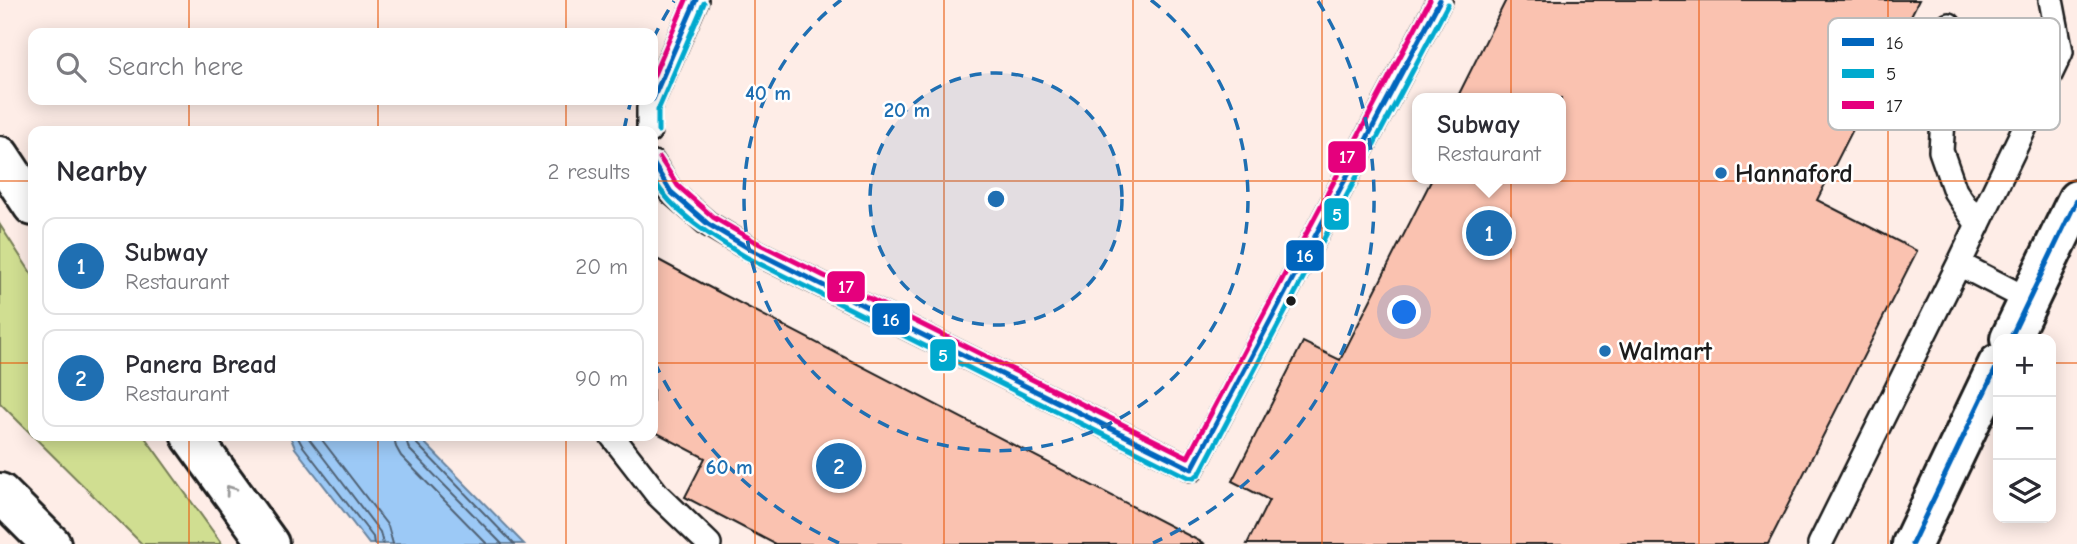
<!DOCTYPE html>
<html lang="en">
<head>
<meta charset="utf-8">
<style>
  body { margin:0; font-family:"Comic Neue",sans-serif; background:#f7f7f7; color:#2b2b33 }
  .controls { position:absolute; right:21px; bottom:21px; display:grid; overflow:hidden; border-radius:14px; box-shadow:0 4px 18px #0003 }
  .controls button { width:63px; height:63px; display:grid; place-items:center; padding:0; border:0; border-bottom:2px solid #e1e1e2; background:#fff; color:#2b2b33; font:35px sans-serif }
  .you { position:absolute; left:1405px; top:313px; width:24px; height:24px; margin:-18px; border:5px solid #fff; border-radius:50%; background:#1a73e8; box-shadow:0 0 0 10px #1a73e833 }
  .badge { display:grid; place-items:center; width:46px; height:46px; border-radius:50%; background:#1f6fb2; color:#fff; font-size:23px; font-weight:700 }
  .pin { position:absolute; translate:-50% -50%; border:4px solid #fff; box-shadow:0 2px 7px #0006 }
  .popup { position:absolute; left:1412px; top:93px; width:154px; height:91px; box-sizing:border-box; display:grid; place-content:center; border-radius:14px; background:#fff; filter:drop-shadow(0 2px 5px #0005); font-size:23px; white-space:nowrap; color:#7c7c81 }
  .popup b { font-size:26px; color:#2b2b33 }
  .popup::after { content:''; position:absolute; left:50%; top:100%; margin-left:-14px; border:14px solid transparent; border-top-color:#fff }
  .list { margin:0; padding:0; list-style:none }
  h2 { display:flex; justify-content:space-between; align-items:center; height:91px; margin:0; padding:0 28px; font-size:30px }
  h2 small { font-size:23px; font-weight:400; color:#7c7c81 }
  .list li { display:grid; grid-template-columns:46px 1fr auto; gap:21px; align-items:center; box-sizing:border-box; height:98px; margin:0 14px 14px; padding:0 14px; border:2px solid #e1e1e2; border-radius:14px }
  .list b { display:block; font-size:26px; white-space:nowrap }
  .list p { margin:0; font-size:23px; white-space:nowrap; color:#7c7c81 }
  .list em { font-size:23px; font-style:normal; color:#7c7c81 }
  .icon { flex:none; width:38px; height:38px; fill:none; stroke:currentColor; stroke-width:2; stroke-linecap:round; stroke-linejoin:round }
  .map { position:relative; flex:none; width:2077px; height:544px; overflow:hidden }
  .search { position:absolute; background:#fff; box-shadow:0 4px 18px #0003; left:28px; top:28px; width:630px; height:77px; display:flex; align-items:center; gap:18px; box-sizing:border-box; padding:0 24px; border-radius:14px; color:#7c7c81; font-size:26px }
  .panel { position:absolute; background:#fff; box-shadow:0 4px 18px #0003; left:28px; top:126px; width:630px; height:315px; border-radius:14px }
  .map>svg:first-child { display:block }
  .green { fill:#d0de91; stroke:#767d56; stroke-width:2 }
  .water { fill:#9cc9f6; stroke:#69849f; stroke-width:2 }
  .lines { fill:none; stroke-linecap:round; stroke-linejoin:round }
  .shore { stroke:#4f6173; stroke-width:2 }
  .building { fill:#fac2b0; stroke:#1c1c1c; stroke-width:2 }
  .service-casing { stroke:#1c1c1c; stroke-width:28 }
  .tertiary-casing { stroke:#1c1c1c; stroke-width:44 }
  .motorway-casing { stroke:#1c1c1c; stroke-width:44 }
  .service { stroke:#fff; stroke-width:23 }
  .tertiary { stroke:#fff; stroke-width:38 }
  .motorway { stroke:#fff; stroke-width:38 }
  .bus-1-casing { stroke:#fff; stroke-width:10 }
  .bus-2-casing { stroke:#fff; stroke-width:10 }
  .bus-3-casing { stroke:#fff; stroke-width:10 }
  .bus-1 { stroke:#0065bd; stroke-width:5 }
  .bus-2 { stroke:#00a9ce; stroke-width:5 }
  .bus-3 { stroke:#e5007d; stroke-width:5 }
  .oneway { stroke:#999 }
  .grid { fill:none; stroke:#e8590c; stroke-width:2; stroke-opacity:0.55 }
  .ring { fill:none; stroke:#1f6fb2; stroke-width:3.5; stroke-dasharray:12 9 }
  .poi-dot { fill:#1f6fb2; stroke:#fff; stroke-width:2.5 }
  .bus-dot { fill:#1c1c1c; stroke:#fff; stroke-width:2.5 }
  .labels { text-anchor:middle; stroke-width:5; stroke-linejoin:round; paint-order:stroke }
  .poi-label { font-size:26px; font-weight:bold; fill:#1c1c1c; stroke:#fff; text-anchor:start }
  .key { fill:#fff; stroke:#bbb; stroke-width:2 }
  .key-label { font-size:19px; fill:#1c1c1c }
  .centre { fill:#1f6fb2; stroke:#fff; stroke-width:3.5 }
  .ring-label { font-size:21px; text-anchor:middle; font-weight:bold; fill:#1f6fb2; stroke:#fff; stroke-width:5; stroke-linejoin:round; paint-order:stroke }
  .line-badge { stroke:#fff; stroke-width:2.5 }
  .badge-label { font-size:19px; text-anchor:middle; font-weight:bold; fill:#fff }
</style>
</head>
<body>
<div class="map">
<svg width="2077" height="544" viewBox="0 0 2077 544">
  <rect width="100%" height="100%" fill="#feede7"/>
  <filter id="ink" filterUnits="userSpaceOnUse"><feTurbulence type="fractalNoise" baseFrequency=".0143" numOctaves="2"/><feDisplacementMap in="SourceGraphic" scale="14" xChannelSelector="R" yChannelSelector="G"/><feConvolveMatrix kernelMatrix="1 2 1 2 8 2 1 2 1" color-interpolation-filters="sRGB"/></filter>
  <g filter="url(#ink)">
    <path class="green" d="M0,225l33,51v160h111l78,108h-80l-142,-141z"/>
    <path class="water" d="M290,436h128l106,108h-155l-74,-96z"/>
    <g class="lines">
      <path class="shore" d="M297,436l5,9 71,92 1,7
        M307,436l73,96 3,12
        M319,436l69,90 5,18
        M394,436l2,11 5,9 86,88
        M405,436l4,13 93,95
        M414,436l2,7 98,101"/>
    </g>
    <path class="building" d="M1506,0h413l-102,200 100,51 -149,293h-521l22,-44 -37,-19 71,-139 37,18 92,-181h129v-81h-104z
      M653,257l52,28 500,259h-430l-25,-13 -65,-34 20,-39 -52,-27z"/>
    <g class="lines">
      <defs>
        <path id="service" d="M1949,25l-8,126 14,40 23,34
          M649,131v-23l47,-108
          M653,163l18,29 37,32 42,25 442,220 248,-469
          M1959,264l70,36
          M612,436l45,58 52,50
          M1820,544l139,-280 102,-212 -10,-52"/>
        <path id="tertiary" d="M2010,339l67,-139
          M1912,544l86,-180"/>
        <path id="motorway" d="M0,156l33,50
          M191,436l78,108
          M0,493l51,51"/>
      </defs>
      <use href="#service" class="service-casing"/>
      <use href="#tertiary" class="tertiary-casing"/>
      <use href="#motorway" class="motorway-casing"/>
      <use href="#service" class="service"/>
      <use href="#tertiary" class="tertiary"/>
      <use href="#motorway" class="motorway"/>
      <defs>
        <path id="bus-1" d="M653,99l43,-99
          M653,163l18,29 37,32 42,25 442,220 248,-469
          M2010,339l67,-139
          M1912,544l86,-180"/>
        <path id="bus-2" d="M658,131v-21l46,-107
          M653,179c22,36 57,56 93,78l442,220 6,1 6,-5 248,-469"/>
        <path id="bus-3" d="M653,77l33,-77
          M660,158l18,28 35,31 41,24 434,216 242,-457"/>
      </defs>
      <use href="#bus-1" class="bus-1-casing"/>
      <use href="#bus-2" class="bus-2-casing"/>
      <use href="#bus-3" class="bus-3-casing"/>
      <use href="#bus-1" class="bus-1"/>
      <use href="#bus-2" class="bus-2"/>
      <use href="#bus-3" class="bus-3"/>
    </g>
    <defs><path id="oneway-chevron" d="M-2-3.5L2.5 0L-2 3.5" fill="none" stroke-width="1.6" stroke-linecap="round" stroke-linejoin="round" transform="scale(1.75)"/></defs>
    <use class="oneway" href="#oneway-chevron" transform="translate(230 490) rotate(-126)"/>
  </g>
  <path class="grid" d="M189,0v33M378,0v33M566,0v33M755,0v544M944,0v544M1133,0v544M1322,0v544M1511,0v544M1699,0v544M1888,0v544M189,100v31M378,100v31M566,100v31M0,181h33M653,181h1424M0,363h33M653,363h1345M2051,363h26M189,436v108M378,436v108M566,436v108"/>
  <circle cx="996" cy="199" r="126" fill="#1f6fb2" fill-opacity=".12"/>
  <g class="ring">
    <circle cx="996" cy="199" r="126"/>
    <path d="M1151 0A252 252 0 1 1 841 0"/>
    <path d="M839 543A378 378 0 0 1 653 359M624 130A378 378 0 0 1 631 101M653 39A378 378 0 0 1 674 1M1318 1A378 378 0 0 1 1153 543"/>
  </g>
  <g class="poi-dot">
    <circle cx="1721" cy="173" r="7"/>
    <circle cx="1605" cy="351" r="7"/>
  </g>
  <circle class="bus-dot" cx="1291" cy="301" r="6"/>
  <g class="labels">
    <g class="poi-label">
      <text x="1735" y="182">Hannaford</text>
      <text x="1619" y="360">Walmart</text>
    </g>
  </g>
  <rect x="1828" y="18" width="232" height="112" rx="10" class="key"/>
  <rect x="1842" y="38" width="32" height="8" fill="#0065bd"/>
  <rect x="1842" y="69" width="32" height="9" fill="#00a9ce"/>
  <rect x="1842" y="101" width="32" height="8" fill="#e5007d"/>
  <g class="key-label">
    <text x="1886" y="49">16</text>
    <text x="1886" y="80">5</text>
    <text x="1886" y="112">17</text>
  </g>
  <circle cx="996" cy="199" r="10" class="centre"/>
  <g class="ring-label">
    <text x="768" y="100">40 m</text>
    <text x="907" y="117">20 m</text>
    <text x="729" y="474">60 m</text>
  </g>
  <g class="line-badge">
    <rect x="1327" y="140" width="40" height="34" rx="7" fill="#e5007d"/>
    <rect x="1323" y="197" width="27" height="34" rx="7" fill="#00a9ce"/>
    <rect x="1285" y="239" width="40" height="33" rx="7" fill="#0065bd"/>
    <rect x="826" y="270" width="40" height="33" rx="7" fill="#e5007d"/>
    <rect x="871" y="302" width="40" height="34" rx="7" fill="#0065bd"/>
    <rect x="929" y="338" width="28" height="34" rx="7" fill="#00a9ce"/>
  </g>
  <g class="badge-label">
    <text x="1347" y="163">17</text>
    <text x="1337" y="221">5</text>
    <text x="1305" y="262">16</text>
    <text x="846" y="293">17</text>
    <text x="891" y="326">16</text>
    <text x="943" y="362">5</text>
  </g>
</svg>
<div class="controls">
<button>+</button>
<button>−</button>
<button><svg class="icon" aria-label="layers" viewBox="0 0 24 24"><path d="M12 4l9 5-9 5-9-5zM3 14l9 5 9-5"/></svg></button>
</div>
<div class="you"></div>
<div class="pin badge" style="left:1489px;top:233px">1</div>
<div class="popup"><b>Subway</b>Restaurant</div>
<div class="pin badge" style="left:839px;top:466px">2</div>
<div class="search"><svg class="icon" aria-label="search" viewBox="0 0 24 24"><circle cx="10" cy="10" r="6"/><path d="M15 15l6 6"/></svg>Search here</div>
<section class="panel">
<h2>Nearby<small>2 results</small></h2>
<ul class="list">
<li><span class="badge">1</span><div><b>Subway</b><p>Restaurant</p></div><em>20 m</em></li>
<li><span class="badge">2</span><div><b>Panera Bread</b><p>Restaurant</p></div><em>90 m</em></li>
</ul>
</section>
</div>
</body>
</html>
